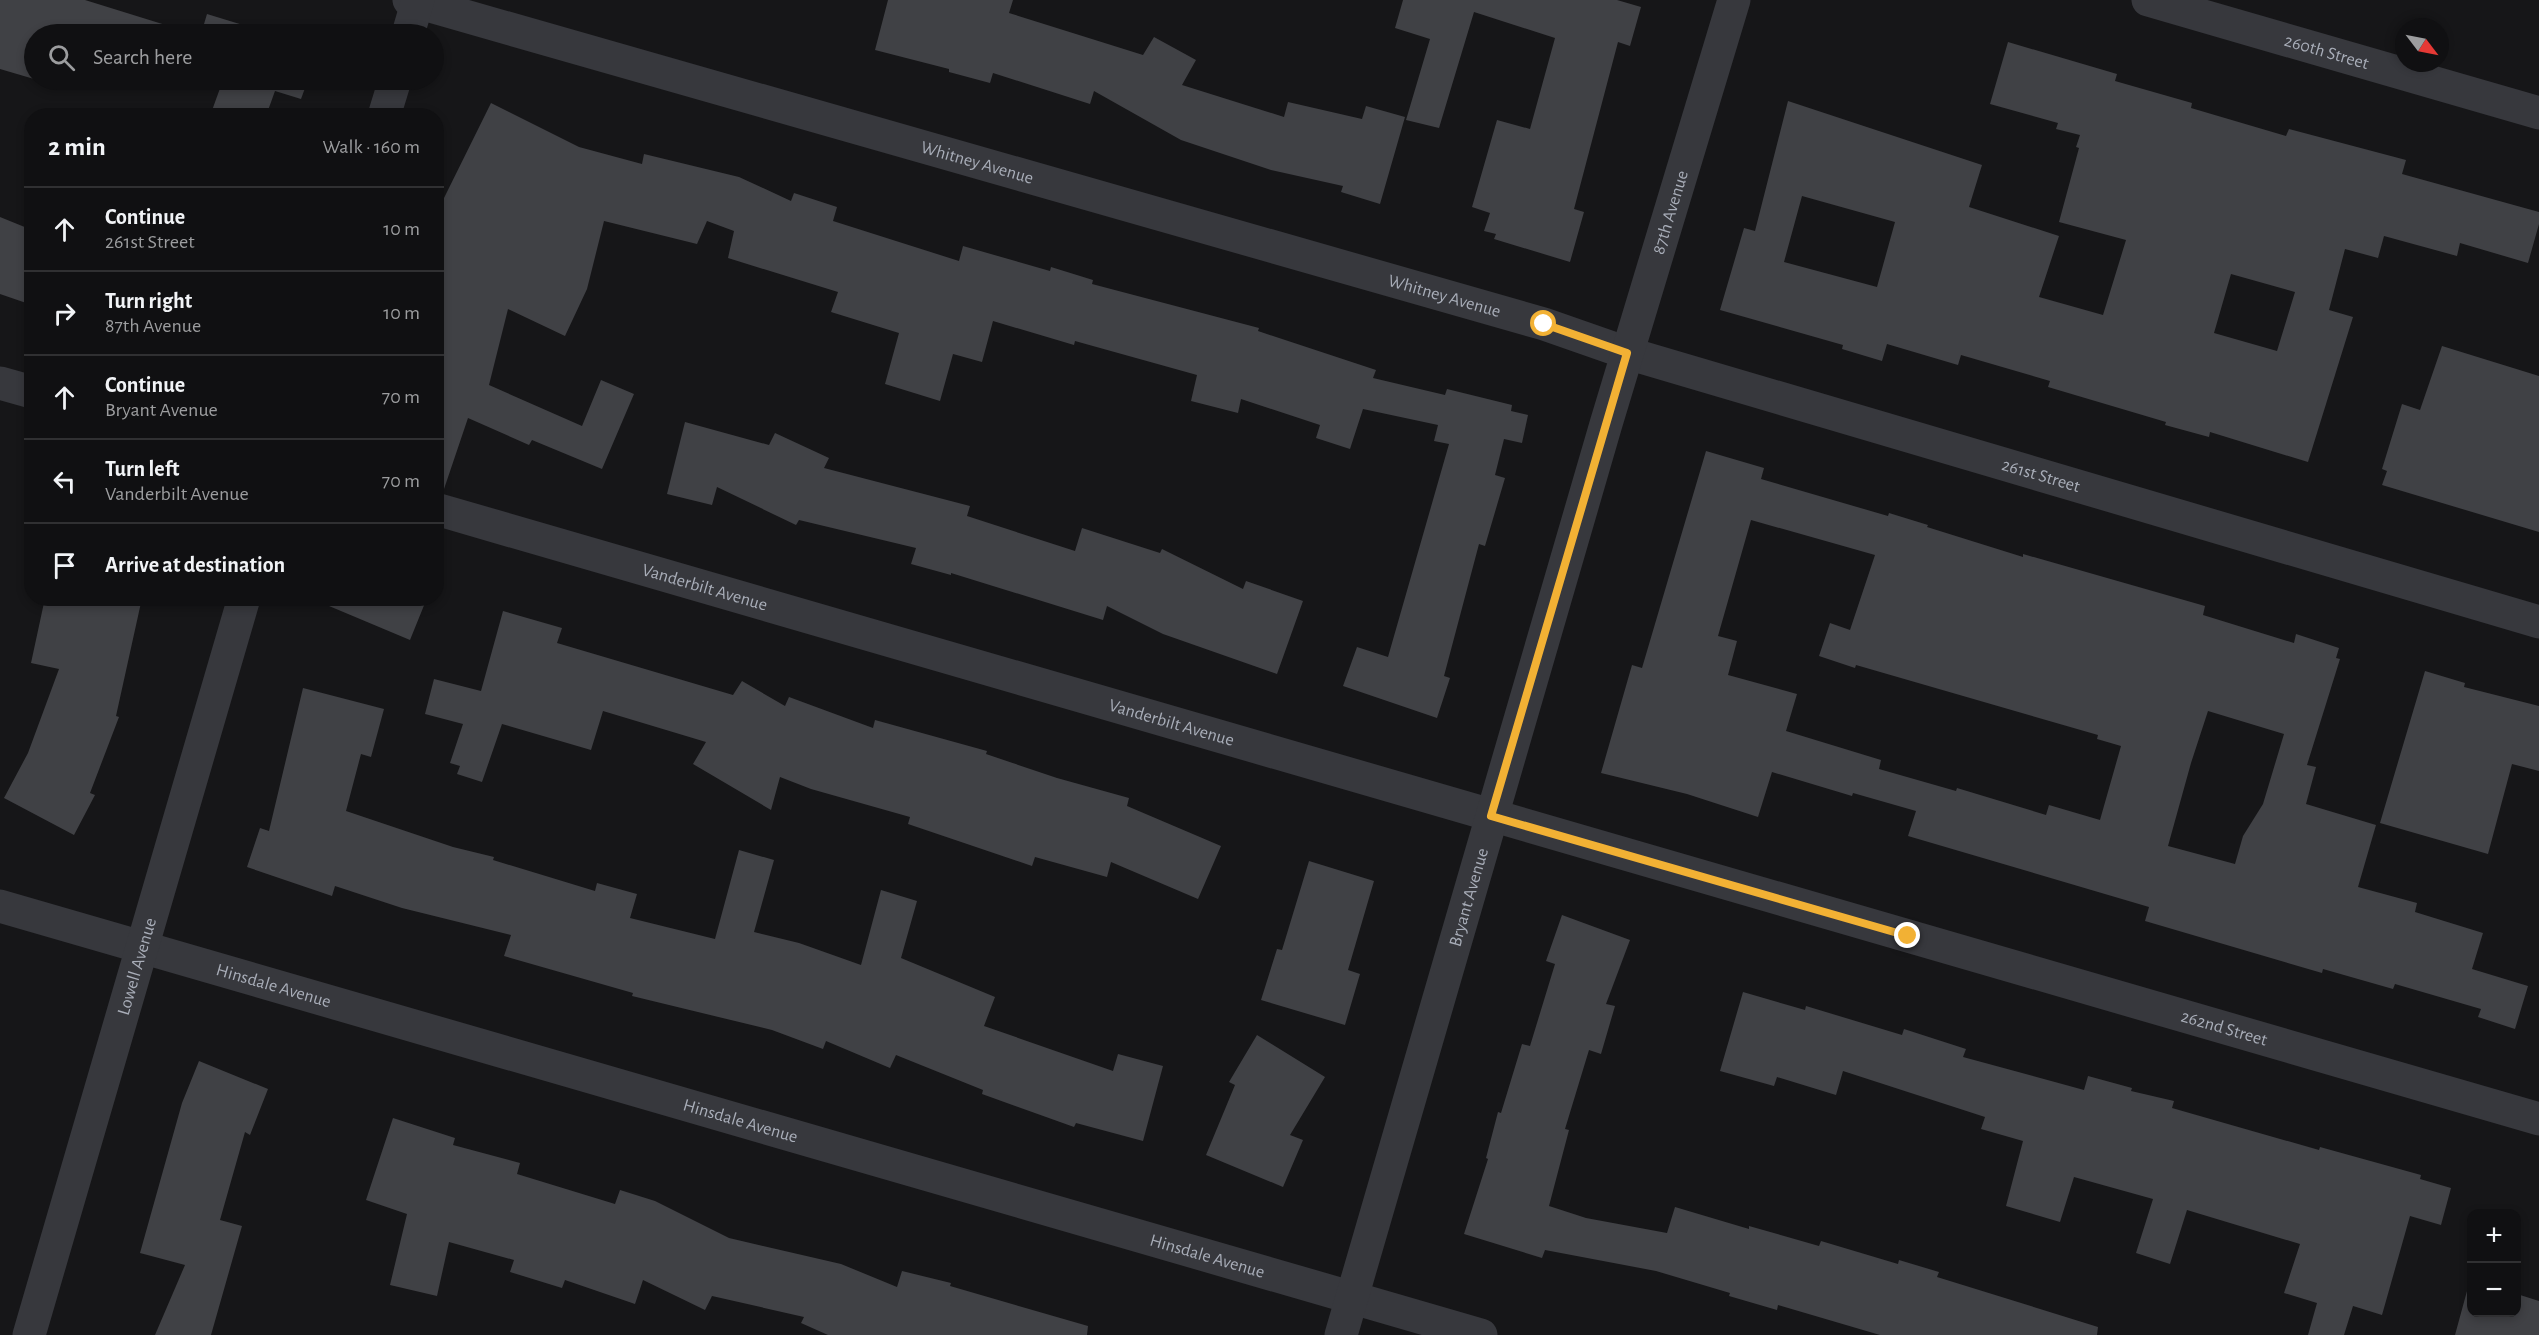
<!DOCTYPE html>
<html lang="en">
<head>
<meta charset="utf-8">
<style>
  body { margin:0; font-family:"Alegreya Sans",sans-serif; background:#19191b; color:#f1f3f6 }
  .controls { position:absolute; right:18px; bottom:18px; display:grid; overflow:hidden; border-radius:12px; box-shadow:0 3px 9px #0003 }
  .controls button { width:54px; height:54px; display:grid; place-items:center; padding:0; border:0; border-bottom:2px solid #303032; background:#101012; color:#f1f3f6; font:30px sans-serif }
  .compass { position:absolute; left:2395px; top:18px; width:54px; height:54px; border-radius:50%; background:#101012; box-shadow:0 3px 9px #0003; rotate:122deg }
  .stop { position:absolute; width:18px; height:18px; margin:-14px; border:4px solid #f2b134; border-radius:50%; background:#fff }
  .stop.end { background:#f2b134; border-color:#fff; box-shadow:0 2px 6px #0008 }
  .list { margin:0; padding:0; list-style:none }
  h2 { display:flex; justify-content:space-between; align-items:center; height:78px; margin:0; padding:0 24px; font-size:26px }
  h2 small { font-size:20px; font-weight:400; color:#9c9d9f }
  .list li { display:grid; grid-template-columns:39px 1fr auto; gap:18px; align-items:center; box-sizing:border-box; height:84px; padding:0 24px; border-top:2px solid #303032 }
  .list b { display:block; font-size:22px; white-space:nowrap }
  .list p { margin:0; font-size:20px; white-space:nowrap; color:#9c9d9f }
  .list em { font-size:20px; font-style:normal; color:#9c9d9f }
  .icon { flex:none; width:33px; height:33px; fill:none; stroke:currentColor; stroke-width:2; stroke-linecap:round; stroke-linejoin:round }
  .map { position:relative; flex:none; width:2539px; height:1335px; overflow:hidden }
  .search { position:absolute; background:#101012; box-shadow:0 3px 9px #0003; left:24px; top:24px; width:420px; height:66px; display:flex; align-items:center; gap:15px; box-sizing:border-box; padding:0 21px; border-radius:33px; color:#9c9d9f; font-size:22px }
  .panel { position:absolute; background:#101012; box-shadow:0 3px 9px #0003; left:24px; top:108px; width:420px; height:498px; border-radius:24px }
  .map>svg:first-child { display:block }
  .building { fill:#404145; fill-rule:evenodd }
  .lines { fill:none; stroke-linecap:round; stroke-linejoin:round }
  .minor { stroke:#37383d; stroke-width:33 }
  .route { stroke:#f2b134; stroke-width:8 }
  .labels { text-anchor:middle; stroke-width:4.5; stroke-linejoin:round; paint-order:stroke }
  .street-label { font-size:18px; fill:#a8adb8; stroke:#111113 }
</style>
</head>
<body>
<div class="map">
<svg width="2539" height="1335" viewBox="0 0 2539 1335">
  <rect width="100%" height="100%" fill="#161618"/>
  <path class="building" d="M0,0h85l87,27 -1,7h-137v45l-34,-10z
    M888,0h125l-4,13 134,42 11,-18 42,23 -14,25 102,32 4,-15 74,17 4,-13 39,11 -25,87 -39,-12 2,-6 -72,-16 -90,-30 -87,-49 -4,13 -97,-31 -3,10 -41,-11v-3l-74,-19z
    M1403,0h214l24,7 -11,39 -12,-4 -44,167 10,3 -14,50 -76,-23 2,-5 -12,-3 6,-18 -18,-6 25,-87 33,9 25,-91 -81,-26 -35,116 -33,-8 24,-81 -35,-11z
    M207,14l65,20h-71z
    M2008,42l109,32 -2,7 77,22 -1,5 95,28 3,-7 117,31 -4,14 137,38v12l-11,39 -68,-20 -3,13 -73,-20 -6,22 -33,-9 -16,61 24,7 -45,145 -98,-30 -1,5 -44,-12 1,-3 -118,-35 2,-6 -89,-26 -3,10 -71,-21 -5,17 -40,-12 1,-4 -123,-35 24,-82 11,3 33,-130 194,64 -13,42 90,29 -20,61 64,18 23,-75 -67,-18 20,-74 -3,-1 4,-12 -24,-6 2,-6 -68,-19zM1802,196l93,26 -18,65 -93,-25zM2231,274l64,18 -18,59 -63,-18z
    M223,80h85l-7,19 -26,-8 -9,25h-56z
    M491,103l88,44 63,17 2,-10 95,23 52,24 3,-8 43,14 -4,14 126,40 4,-15 87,25 1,-4 42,13 -1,4 167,44 -1,3 118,39 -3,8 72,17 2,-6 65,16 -1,6 17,4 -6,28 -18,-4 -9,36 10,3 -20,68 -6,-2 -35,132 6,2 -13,40 -94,-32 14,-39 31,10 61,-213 -15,-3 4,-16 -75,-16 -13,40 -34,-11 4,-13 -79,-26 -3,14 -47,-12 6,-26 -122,-34 -1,4 -81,-24 -11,41 -29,-8 -13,47 -55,-17 14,-51 -68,-21 7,-20 -110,-34 6,-27 -27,-10 -10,23 -93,-23 -17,68 -22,47 -57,-27 -19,76 93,41 19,-46 33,14 -32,75 -70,-29 -3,5 -61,-27 -25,74 -7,-1v-261l8,-32z
    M0,217l32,13v75l-32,-11z
    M2442,346l97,30v156l-157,-47 5,-14 -5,-2 20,-65 18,6z
    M685,422l84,23 6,-12 54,25 -5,10 146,38 -3,10 108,35 7,-23 78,25 2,-4 81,40 3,-8 57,20 -26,73 -114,-40 -56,-28 -4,14 -152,-47v2l-40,-11 5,-16 -117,-28 -3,5 -79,-38 -5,18 -45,-11z
    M1706,451l58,17 -3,11 127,37 1,-3 39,12 -1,2 96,30v-3l182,52 -2,9 91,28 2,-9 43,14 -3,10 4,1 -33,106 9,2 -10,37 70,21 -18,62 59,16 -2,9 68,21 -11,36 56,17 -13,43 -37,-12 3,-8 -86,-25 -2,5 -70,-20 -1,4 -177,-52 4,-14 -241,-71 8,-25 -63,-18 -1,3 -80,-24 -14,45 -71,-23 -86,-21 31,-108 10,3zM1751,520l124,35 -25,75 -20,-7 -11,33 36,12 1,-3 242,70 -1,4 24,7 -21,74 -51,-15 -3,10 -89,-27 -1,3 -77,-22 2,-9 -95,-29 11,-37 -69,-19 9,-34 -19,-5zM2208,711l76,23 -21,70 -20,32 -8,28 -67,-18 23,-83z
    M45,598h97l-26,118 3,1 -29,76 5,2 -21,40 -70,-37 24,-45 31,-84 -28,-6z
    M310,598h117l-17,42z
    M503,611l59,17 -5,15 176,52 9,-14 43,25 4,-9 84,31 2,-8 112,31 -1,3 71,24 72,20 -2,8 94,40 -23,53 -87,-37 -4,15 -72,-20 -3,9 -124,-42 2,-7 -99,-28 -31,-12 -9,33 -78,-46 13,-22 -103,-31 -12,39 -89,-26 -20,58 -25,-8 3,-8 -10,-3 13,-39 -38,-10 9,-35 47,12z
    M2425,671l40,12 -1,4 75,19v65l-27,-7 -24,90 -108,-31z
    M303,688l81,21 -13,48 -10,-3 -15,57 107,36 41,10 -1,3 102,31 2,-8 40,11 -7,24 85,21 24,-89 35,10 -20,72 45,11 62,22 20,-75 36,11 -16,57 94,39 -11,29 129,45 5,-17 45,12 -20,75 -67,-18 -2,4 -92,-33 1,-4 -87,-35 -6,13 -64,-27 -3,8 -51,-19 -140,-34 1,-3 -129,-37 7,-21 -109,-27 -67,-22 -3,10 -85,-29 13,-39 9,3z
    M1309,861l65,20 -26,89 12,4 -15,51 -84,-25 16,-51 5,1z
    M1562,915l68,25 -24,64 9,2 -14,48 -12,-4 -24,79 4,1 -20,76 37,12 81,15 8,-26 74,22v-3l70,20 2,-5 77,23 1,-4 40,12 -2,5 161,50 -1,8h-217l-102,-30 -1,5 -48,-14 1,-3 -74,-22 -111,-21 -3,8 -78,-24 24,-75 -2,-1 12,-46 3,1 21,-69 8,2 25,-82 -9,-3z
    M1743,992l62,18 1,-4 96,29 2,-6 62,20 -3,8 121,33 4,-14 44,12 -1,3 43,10 -2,7 147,42 1,-3 101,28 -1,4 31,9 -10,37 -31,-9 -28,99 -29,-9 -9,29h-36l9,-32 -33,-10 16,-49 -113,-34 -17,54 -34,-11 17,-54 -79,-22 -14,45 -54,-16 17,-65 -42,-12 4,-12 -142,-46 -7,24 -59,-18 -3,9 -54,-15z
    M1257,1035l68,42 -35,58 13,5 -20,47 -77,-32 29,-70 -6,-3z
    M199,1061l69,28 -18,46 -5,-3 -25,88 22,6 -31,109h-56l30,-70 -45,-12 42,-150z
    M393,1118l62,20 -2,7 67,18 -3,11 98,30 5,-14 35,11 74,37 112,26 56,23 5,-16 49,12 -1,3 138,40 -1,9h-259l-27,-12 3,-6 -92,-21 -7,14 -62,-30 -8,24 -70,-24 -3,8 -52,-16 4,-12 -65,-18 -12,54 -47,-11 17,-71 -41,-14z
    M2470,1280h2v32h45v-18l22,7v34h-84z"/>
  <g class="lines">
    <g class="minor">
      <path id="s1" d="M409,0l1135,324 83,29 912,269"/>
      <path id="s2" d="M2148,0l391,113"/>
      <path d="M408,34l10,-34"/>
      <path d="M384,116l11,-36"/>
      <path d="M0,383l32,9"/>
      <path id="s3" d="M436,509l2103,610"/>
      <path id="s4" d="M0,906l1481,429"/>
      <path id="s5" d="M29,1335l215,-737"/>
      <path id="s6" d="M1341,1335l265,-911 128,-424"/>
    </g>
  </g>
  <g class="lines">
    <path class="route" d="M1544,324l83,29 -136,463 417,120"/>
  </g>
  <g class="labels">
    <g class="street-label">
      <text dy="6" stroke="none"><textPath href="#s2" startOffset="186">260th Street</textPath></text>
      <text dy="6" stroke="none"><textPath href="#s1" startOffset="591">Whitney Avenue</textPath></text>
      <text dy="6" stroke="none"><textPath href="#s6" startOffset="1170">87th Avenue</textPath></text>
      <text dy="6" stroke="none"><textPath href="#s1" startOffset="1077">Whitney Avenue</textPath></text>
      <text dy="6" stroke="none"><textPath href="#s1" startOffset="1700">261st Street</textPath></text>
      <text dy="6" stroke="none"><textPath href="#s3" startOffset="280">Vanderbilt Avenue</textPath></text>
      <text dy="6" stroke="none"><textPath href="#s3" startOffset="766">Vanderbilt Avenue</textPath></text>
      <text dy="6" stroke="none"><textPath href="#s6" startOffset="456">Bryant Avenue</textPath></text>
      <text dy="6" stroke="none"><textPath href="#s5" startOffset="384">Lowell Avenue</textPath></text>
      <text dy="6" stroke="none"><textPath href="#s4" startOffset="285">Hinsdale Avenue</textPath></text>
      <text dy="6" stroke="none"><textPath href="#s3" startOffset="1862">262nd Street</textPath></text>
      <text dy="6" stroke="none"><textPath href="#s4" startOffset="771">Hinsdale Avenue</textPath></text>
      <text dy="6" stroke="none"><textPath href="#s4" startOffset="1257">Hinsdale Avenue</textPath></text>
    </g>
  </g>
</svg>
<div class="controls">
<button>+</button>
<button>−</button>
</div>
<svg class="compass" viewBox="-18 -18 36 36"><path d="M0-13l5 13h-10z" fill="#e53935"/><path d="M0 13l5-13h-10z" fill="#9c9d9f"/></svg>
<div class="stop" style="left:1544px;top:324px"></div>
<div class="stop end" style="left:1908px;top:936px"></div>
<div class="search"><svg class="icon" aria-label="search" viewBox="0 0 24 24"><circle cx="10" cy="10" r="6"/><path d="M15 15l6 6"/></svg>Search here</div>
<section class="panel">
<h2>2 min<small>Walk · 160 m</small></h2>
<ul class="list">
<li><svg class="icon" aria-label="ahead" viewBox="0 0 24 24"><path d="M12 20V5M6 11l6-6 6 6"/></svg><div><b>Continue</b><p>261st Street</p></div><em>10 m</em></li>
<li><svg class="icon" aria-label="right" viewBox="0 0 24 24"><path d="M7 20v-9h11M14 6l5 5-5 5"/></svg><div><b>Turn right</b><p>87th Avenue</p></div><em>10 m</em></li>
<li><svg class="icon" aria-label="ahead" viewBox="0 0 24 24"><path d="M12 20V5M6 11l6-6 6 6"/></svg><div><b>Continue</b><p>Bryant Avenue</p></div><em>70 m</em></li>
<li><svg class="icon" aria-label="left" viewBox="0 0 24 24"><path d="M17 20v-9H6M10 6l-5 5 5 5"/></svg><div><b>Turn left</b><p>Vanderbilt Avenue</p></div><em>70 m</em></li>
<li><svg class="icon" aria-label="arrive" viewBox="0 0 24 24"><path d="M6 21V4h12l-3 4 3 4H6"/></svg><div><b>Arrive at destination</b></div></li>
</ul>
</section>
</div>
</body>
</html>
